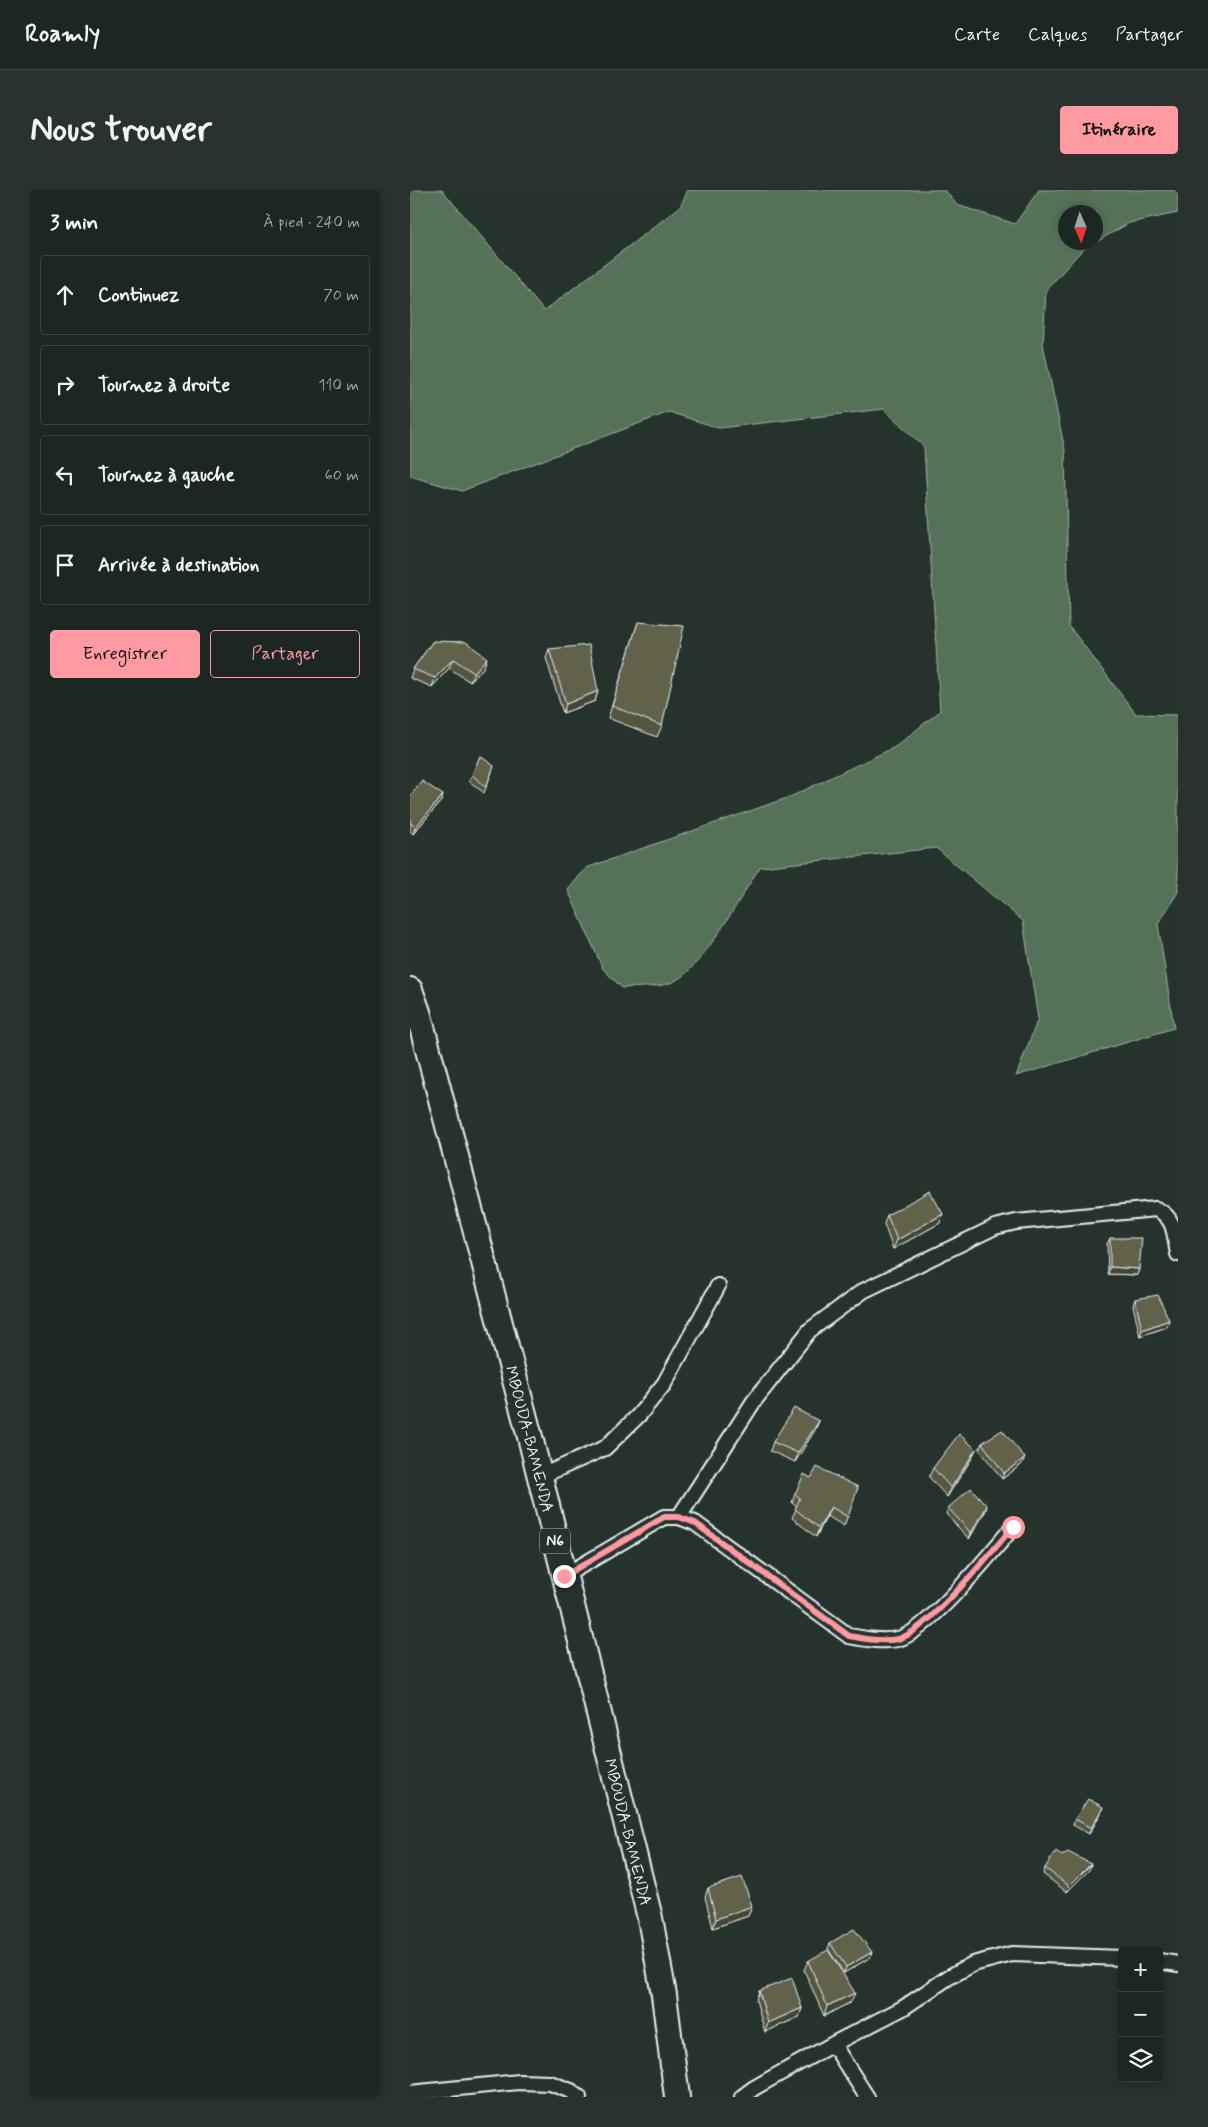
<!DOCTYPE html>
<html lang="fr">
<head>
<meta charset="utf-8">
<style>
  body { margin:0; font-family:Mynerve,sans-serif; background:#29322f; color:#f1f3f6 }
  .controls { position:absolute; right:15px; bottom:15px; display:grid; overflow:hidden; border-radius:5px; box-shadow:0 2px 8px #0003 }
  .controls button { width:45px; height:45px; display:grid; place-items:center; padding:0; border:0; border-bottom:1px solid #3a4340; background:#1c2622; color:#f1f3f6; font:25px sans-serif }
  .compass { position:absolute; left:648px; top:15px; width:45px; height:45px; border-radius:50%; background:#1c2622; box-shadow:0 2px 8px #0003; rotate:177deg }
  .stop { position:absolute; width:15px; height:15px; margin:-11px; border:4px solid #ff9aa2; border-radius:50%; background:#fff }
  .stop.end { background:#ff9aa2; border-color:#fff; box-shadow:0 1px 5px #0008 }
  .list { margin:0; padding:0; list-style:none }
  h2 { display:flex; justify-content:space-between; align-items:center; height:65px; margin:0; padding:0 20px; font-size:21px }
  h2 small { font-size:16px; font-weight:400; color:#a0a5a5 }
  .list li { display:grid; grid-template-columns:32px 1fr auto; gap:15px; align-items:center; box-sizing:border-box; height:80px; margin:0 10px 10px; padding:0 10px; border:1px solid #3a4340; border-radius:5px }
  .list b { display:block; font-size:19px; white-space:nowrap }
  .list em { font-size:16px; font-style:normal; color:#a0a5a5 }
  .actions { display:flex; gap:10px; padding:15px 20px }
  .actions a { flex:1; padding:11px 0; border:1px solid #ff9aa2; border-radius:5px; text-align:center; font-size:18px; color:#ff9aa2 }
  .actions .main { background:#ff9aa2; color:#111 }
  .icon { flex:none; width:28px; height:28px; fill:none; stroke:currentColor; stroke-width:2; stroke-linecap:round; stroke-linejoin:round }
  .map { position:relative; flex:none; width:768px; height:1907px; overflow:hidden; border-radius:5px }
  header { display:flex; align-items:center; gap:30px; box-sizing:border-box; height:70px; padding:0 25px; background:#1c2622; border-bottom:1px solid #3a4340 }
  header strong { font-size:24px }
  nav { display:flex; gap:28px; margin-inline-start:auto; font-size:18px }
  .intro { display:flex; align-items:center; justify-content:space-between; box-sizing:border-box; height:120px; padding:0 30px }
  h1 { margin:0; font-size:35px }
  .button { padding:12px 22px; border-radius:5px; background:#ff9aa2; color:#111; font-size:18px; font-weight:700 }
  main { display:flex; gap:30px; padding:0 30px }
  aside { flex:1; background:#1c2622; border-radius:5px; box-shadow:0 2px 8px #0003 }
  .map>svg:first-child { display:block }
  .green { fill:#547259; stroke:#9eb2a8 }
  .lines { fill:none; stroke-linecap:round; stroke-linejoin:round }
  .street-casing { stroke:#e8f1f8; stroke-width:18 }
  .highway-casing { stroke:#e8f1f8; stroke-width:28 }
  .street { stroke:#26332d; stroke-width:14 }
  .highway { stroke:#26332d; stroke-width:24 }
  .wall { fill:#545441; stroke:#e8f1f8 }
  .shaded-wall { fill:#454535; stroke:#e8f1f8 }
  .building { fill:#62624c; stroke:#e8f1f8 }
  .route { stroke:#ff9aa2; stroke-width:6 }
  .labels { text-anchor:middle; stroke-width:4; stroke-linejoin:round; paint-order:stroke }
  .shield { fill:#26332d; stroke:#aeb8bb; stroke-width:1 }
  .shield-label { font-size:15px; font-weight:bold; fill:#e8f1f8 }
  .street-label { font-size:16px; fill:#e8f1f8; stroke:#26332d }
</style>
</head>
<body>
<header>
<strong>Roamly</strong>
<nav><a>Carte</a><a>Calques</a><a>Partager</a></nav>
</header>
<div class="intro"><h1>Nous trouver</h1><a class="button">Itinéraire</a></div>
<main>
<aside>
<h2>3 min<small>À pied · 240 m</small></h2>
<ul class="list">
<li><svg class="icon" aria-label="ahead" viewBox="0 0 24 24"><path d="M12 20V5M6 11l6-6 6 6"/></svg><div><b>Continuez</b></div><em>70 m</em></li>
<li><svg class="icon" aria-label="right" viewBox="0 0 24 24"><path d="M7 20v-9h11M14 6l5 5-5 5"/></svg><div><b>Tournez à droite</b></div><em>110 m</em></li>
<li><svg class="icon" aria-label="left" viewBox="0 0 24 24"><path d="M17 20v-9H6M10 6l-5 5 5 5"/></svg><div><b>Tournez à gauche</b></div><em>60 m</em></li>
<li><svg class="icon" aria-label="arrive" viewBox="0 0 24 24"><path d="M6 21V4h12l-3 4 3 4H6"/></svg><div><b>Arrivée à destination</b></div></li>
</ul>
<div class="actions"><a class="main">Enregistrer</a><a>Partager</a></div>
</aside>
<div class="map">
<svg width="768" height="1907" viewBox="0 0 768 1907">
  <rect width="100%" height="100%" fill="#26332d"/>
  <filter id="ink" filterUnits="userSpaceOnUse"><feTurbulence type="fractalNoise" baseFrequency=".02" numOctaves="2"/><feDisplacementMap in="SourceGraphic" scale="10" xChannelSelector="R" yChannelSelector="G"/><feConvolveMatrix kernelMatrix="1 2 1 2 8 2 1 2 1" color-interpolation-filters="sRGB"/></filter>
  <g filter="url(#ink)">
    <path class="green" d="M0,0h32l102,121 136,-104 8,-17h257l12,15 58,19 24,-34h139v23l-49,10 -33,19v-30h-30v30h29l-13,8 -36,40 -3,54 22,107 4,175 67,88 42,1v177l-20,32 16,104 -158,48 22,-57 -15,-98 -87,-73 -176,19c-20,30 -56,99 -85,114 -13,7 -38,6 -53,7l-19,-19 -35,-79 18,-22 204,-71 105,-50 45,-36 -16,-264 -40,-38 -165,19 -50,-16 -207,79 -52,-15z"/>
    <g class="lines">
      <defs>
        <path id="street" d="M129,1287l66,-29 34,-33 25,-31 54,-98
          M269,1327l75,-116 56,-71 53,-39 132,-64 21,-5 140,-13c20,9 18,26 22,45
          M154,1386l100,-59h15l16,6 154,113c16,3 33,6 49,3 28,-6 95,-88 115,-112
          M749,1771l19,3
          M423,1854l34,53
          M0,1903l109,-11 31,1 21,8 8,6
          M332,1907l12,-9 79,-44 70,-36 46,-31 24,-13 39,-10 110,4"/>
        <g id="highway">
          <path id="s1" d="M0,800l8,22 112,425 120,481 14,77 13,102"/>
        </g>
      </defs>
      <use href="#street" class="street-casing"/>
      <use href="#highway" class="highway-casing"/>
      <use href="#street" class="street"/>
      <use href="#highway" class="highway"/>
    </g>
    <path class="wall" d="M228,432l24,104 -5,11 -49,-19z
      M23,451l51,26 -14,15 -21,-14 -17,19 -22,-9 3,-9z
      M139,459l49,42 -3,10 -32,12 -17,-55z
      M84,576l-10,27 -15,-12 3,-6z
      M33,605l-2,6 -28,33 -3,-3v-35z
      M477,1025l53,8 -47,26 -9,-25z
      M700,1048l29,31 -2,6 -29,-1 -1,-30z
      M725,1109l32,28 -27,9 -7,-31z
      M409,1231l-4,9 -20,32 -25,-11 3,-9z
      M572,1253l40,21 -20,15 -23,-30z
      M566,1259l-4,9 -25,39 -18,-20 4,-9z
      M401,1288l47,9 -14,39 -17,-10 -11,21 -24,-19 5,-11 -5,-4 3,-9z
      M577,1316l-2,6 -16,27 -23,-25 2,-6z
      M691,1623l-12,21 -16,-9 2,-6z
      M652,1666l29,8 -2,6 -22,22 -24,-18 2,-6z
      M298,1698l44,18 -4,10 -35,12 -8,-31z
      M420,1753l42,9 -3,6 -25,15 -16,-24z
      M398,1771l43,41 -27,14 -20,-46z
      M349,1801l43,17 -3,9 -34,15 -9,-32z"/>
    <path class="shaded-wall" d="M77,468l-3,9 -14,15 4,-9z
      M43,469l-4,9 -17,19 3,-9z
      M188,501l-3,10 -32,12 3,-9z
      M33,605l-2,6 -28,33 2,-6z
      M533,1024l-3,9 -47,26 4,-9z
      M700,1077l29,2 -2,6 -29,-1z
      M759,1130l-2,7 -27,9 2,-6z
      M409,1231l-4,9 -20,32 3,-9z
      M566,1259l-4,9 -25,39 4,-9z
      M615,1268l-3,6 -20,15 2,-6z
      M577,1316l-2,6 -16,27 2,-6z
      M421,1317l-4,9 -11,21 3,-9z
      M693,1617l-2,6 -12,21 2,-6z
      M681,1674l-2,6 -22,22 2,-6z
      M342,1716l-4,10 -35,12 3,-9z
      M462,1762l-3,6 -25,15 2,-6z
      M445,1803l-4,9 -27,14 3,-10z
      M392,1818l-3,9 -34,15 3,-9z"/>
    <path class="building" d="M228,432l46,4 -22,100 -50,-20z
      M23,451l33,1 21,16 -13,15 -21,-14 -18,19 -22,-9z
      M179,455l9,46 -32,13 -17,-55z
      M70,566l14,10 -8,21 -14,-12z
      M12,591l21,14 -28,33 -5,-6v-26z
      M520,1001l13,23 -46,26 -10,-25z
      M700,1048h32l-3,31 -29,-2z
      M748,1105l11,25 -27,10 -7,-31z
      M384,1218l25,13 -21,32 -25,-11z
      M592,1240l23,28 -21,15 -22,-30z
      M549,1244l17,15 -25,39 -18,-20z
      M407,1277l41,20 -10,30 -17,-10 -12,21 -24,-19 5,-11 -5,-4 9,-20 7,4z
      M561,1298l16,18 -16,27 -23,-25z
      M678,1609l15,8 -12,21 -16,-9z
      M646,1661l6,5 6,-4 23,12 -22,22 -24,-18z
      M332,1687l10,29 -36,13 -8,-31z
      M444,1739l18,23 -26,15 -16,-24z
      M418,1760l27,43 -28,13 -19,-45z
      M382,1788l10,30 -34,15 -9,-32z"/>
  </g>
  <g class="lines" filter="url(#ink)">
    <path class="route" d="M154,1386l100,-59h15l16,6 154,113c16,3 33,6 49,3 28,-6 94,-88 115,-112"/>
  </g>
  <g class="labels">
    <rect class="shield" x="130" y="1338.5" width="30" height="25" rx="4"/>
    <g class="shield-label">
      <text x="145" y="1356">N6</text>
    </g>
    <g class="street-label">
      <text dy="6" stroke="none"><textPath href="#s1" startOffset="465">MBOUDA-BAMENDA</textPath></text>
      <text dy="6" stroke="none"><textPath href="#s1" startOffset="870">MBOUDA-BAMENDA</textPath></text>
    </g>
  </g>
</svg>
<div class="controls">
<button>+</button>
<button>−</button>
<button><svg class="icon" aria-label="layers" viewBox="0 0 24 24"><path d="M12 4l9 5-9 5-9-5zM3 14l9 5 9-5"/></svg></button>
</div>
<svg class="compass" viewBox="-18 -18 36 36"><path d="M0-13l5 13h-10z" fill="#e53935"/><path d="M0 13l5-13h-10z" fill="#a0a5a5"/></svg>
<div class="stop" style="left:603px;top:1337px"></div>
<div class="stop end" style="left:154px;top:1386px"></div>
</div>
</main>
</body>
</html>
